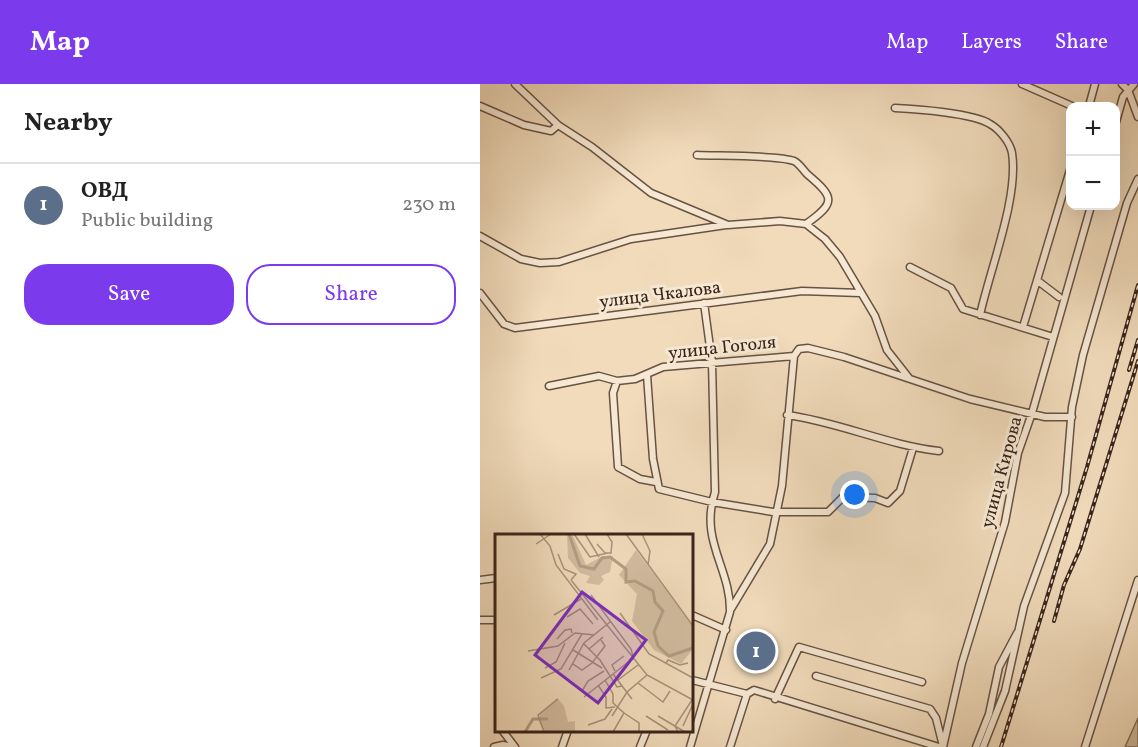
<!DOCTYPE html>
<html lang="en">
<head>
<meta charset="utf-8">
<style>
  body { margin:0; font-family:Vollkorn,serif; background:#f2f2f2; color:#222 }
  .controls { position:absolute; right:18px; top:18px; display:grid; overflow:hidden; border-radius:12px; box-shadow:0 6px 24px #0002 }
  .controls button { width:54px; height:54px; display:grid; place-items:center; padding:0; border:0; border-bottom:2px solid #e0e0e0; background:#fff; color:#222; font:30px sans-serif }
  .you { position:absolute; left:375px; top:411px; width:21px; height:21px; margin:-15px; border:4px solid #fff; border-radius:50%; background:#1a73e8; box-shadow:0 0 0 9px #1a73e833 }
  .badge { display:grid; place-items:center; width:39px; height:39px; border-radius:50%; background:#7c3aed; color:#fff; font-size:20px; font-weight:700 }
  .pin { position:absolute; translate:-50% -50%; border:3px solid #fff; box-shadow:0 2px 6px #0006 }
  .list { margin:0; padding:0; list-style:none }
  h2 { display:flex; justify-content:space-between; align-items:center; height:78px; margin:0; padding:0 24px; font-size:26px }
  h2 small { font-size:20px; font-weight:400; color:#767676 }
  .list li { display:grid; grid-template-columns:39px 1fr auto; gap:18px; align-items:center; box-sizing:border-box; height:84px; padding:0 24px; border-top:2px solid #e0e0e0 }
  .list b { display:block; font-size:22px; white-space:nowrap }
  .list p { margin:0; font-size:20px; white-space:nowrap; color:#767676 }
  .list em { font-size:20px; font-style:normal; color:#767676 }
  .actions { display:flex; gap:12px; padding:18px 24px }
  .actions a { flex:1; padding:14px 0; border:2px solid #7c3aed; border-radius:24px; text-align:center; font-size:21px; color:#7c3aed }
  .actions .main { background:#7c3aed; color:#fff }
  .map { position:relative; flex:none; width:658px; height:663px; overflow:hidden }
  header { display:flex; align-items:center; gap:36px; box-sizing:border-box; height:84px; padding:0 30px; background:#7c3aed; color:#fff }
  header strong { font-size:28px }
  nav { display:flex; gap:33px; margin-inline-start:auto; font-size:21px }
  main { display:flex }
  aside { flex:1; background:#fff }
  .map>svg:first-child { display:block }
  .green { fill:#d2bca0; stroke:#86705d; stroke-width:1.5 }
  .lines { fill:none; stroke-linecap:round; stroke-linejoin:round }
  .minor-casing { stroke:#685242; stroke-width:9 }
  .minor { stroke:#f6e8d3; stroke-width:6 }
  .rail-casing { stroke:#3a241a; stroke-width:4 }
  .rail { stroke:#f6e8d3; stroke-width:1.5; stroke-dasharray:4.5; stroke-linecap:butt }
  .labels { text-anchor:middle; stroke-width:6; stroke-linejoin:round; paint-order:stroke }
  .street-label { font-size:18px; fill:#3a241a; stroke:#f6e8d3 }
  .inset-river { fill:none; stroke:#b39d84; stroke-width:3 }
  .inset-road { fill:none; stroke:#a8927b; stroke-width:1.5 }
  .view { fill:#7b2cbf; fill-opacity:0.15; stroke:#7b2cbf; stroke-width:3 }
  .inset-edge { fill:none; stroke:#3a241a; stroke-width:3 }
</style>
</head>
<body>
<header>
<strong>Map</strong>
<nav><a>Map</a><a>Layers</a><a>Share</a></nav>
</header>
<main>
<aside>
<h2>Nearby<small></small></h2>
<ul class="list">
<li><span class="badge" style="background:#5c6f8a">1</span><div><b>ОВД</b><p>Public building</p></div><em>230 m</em></li>
</ul>
<div class="actions"><a class="main">Save</a><a>Share</a></div>
</aside>
<div class="map">
<svg width="658" height="663" viewBox="0 0 658 663">
  <rect width="100%" height="100%" fill="#f1dbbb"/>
  <filter id="stains"><feTurbulence type="fractalNoise" baseFrequency=".00333" numOctaves="4"/><feColorMatrix values="0 0 0 0 .2 0 0 0 0 .09 0 0 0 0 .02 0 0 0 .5 -.17"/></filter>
  <radialGradient id="worn" r=".72"><stop offset=".6" stop-color="#630" stop-opacity="0"/><stop offset="1" stop-color="#630" stop-opacity=".3"/></radialGradient>
  <path class="green" d="M658,634v29h-13z"/>
  <g class="lines">
    <defs>
      <path id="minor" d="M35,0l43,41 34,22 59,46 77,32 52,-4 26,3 19,15 15,18 35,59 12,34 22,28
        M542,0l50,22
        M642,0l6,6 10,27
        M0,22l44,19 27,6 7,-6
        M609,22l6,-22
        M415,24c21,1 78,5 95,16 9,5 20,18 22,29 7,44 -22,116 -32,162
        M636,38l7,-25 11,-13
        M217,71c20,1 82,0 97,6 5,2 9,9 13,13 27,23 30,28 -1,50
        M0,152l41,23 19,4 19,-1 72,-23 95,-14
        M430,183l41,21 12,21 90,28
        M558,197l21,16
        M0,209l24,31 11,4 287,-37 58,2
        M543,243l47,-157
        M167,291l6,84 6,30 53,13 61,10h55l15,-15 32,1 13,5 12,-12 13,-43
        M137,297l-4,12 5,74 22,12 16,3
        M69,302l50,-10 18,5 18,-2 28,-12 131,-11 5,-7 9,-1 36,9 126,42 75,18h27
        M307,331c52,7 100,30 152,36
        M0,496l16,-2
        M251,525l39,-65 12,-58 12,-130
        M212,531l34,15
        M0,536h16
        M336,592l114,33 6,9 7,28
        M212,596l55,14 7,-4 185,57
        M295,615l24,-52 123,35
        M22,646l13,17
        M14,663l9,-2 9,2
        M82,663l6,-17
        M160,663l7,-17
        M210,663l40,-135c1,-44 -31,-71 -15,-120l-3,-130 -8,-59
        M250,663l17,-53
        M463,663l19,-84 43,-141 13,-69 14,-40 59,-207
        M496,663l13,-33 10,-47 18,-34
        M503,663l22,-56 19,-85 41,-113 7,-86 11,-52 44,-152 11,-24
        M605,663l53,-167"/>
    </defs>
    <use href="#minor" class="minor-casing"/>
    <use href="#minor" class="minor"/>
    <defs>
      <path id="rail" d="M649,286l9,-30
        M574,537l10,-36 16,-36 58,-188
        M521,663l86,-280 51,-182"/>
    </defs>
    <use href="#rail" class="rail-casing"/>
    <use href="#rail" class="rail"/>
  </g>
  <g class="labels">
    <g class="street-label">
      <text transform="translate(180 210) rotate(-7)" y="6">улица Чкалова</text>
      <text transform="translate(242 263) rotate(-6)" y="6">улица Гоголя</text>
      <text transform="translate(521 388) rotate(-75)" y="6">улица Кирова</text>
    </g>
  </g>
  <g transform="translate(15 450)">
    <rect width="198" height="198" fill="#f1dbbb"/>
    <path d="M72,0h5l14,31 17,-9h10l-3,16 -9,4 3,4 -5,5 -13,-2 4,-7 -10,-3 -12,-15zM141,16l57,77v22l-12,15 -27,-14 -22,-29 5,-27 -18,-19zM62,164l7,8 4,16 7,-1v11h-30l-6,-10 1,-8z" fill="#d2bca0"/>
    <path class="inset-river" d="M74,0l11,32 14,3 8,-11 8,-1 16,12v13l9,-1 18,10 2,11 8,9 -9,21 4,14 11,10 24,-8M30,198l8,-13h15"/>
    <path class="inset-road" d="M45,0l10,12 6,19 42,55M79,0l16,23 18,-4M90,0l14,23M131,0l67,92M147,0l8,17 -2,14M156,0h21M41,10l15,-10M102,10l8,9h6l1,-11 -5,-8M63,20l6,15 12,5 -5,6M76,46l76,95 46,25M96,61l40,54 3,11M125,79l29,41 44,24M59,81l27,-16M72,83l13,-8 13,15M62,105l8,-9 6,-1 1,4M89,110l16,16 17,27 5,-1M94,115l14,-12M78,116l29,18M33,117l30,-5 17,-13 19,2M171,129l2,-3 12,5 8,-2M78,130l9,6 10,-7 13,-17 -4,-6M50,134l11,-6 9,-19M74,136l15,-27 26,-21M120,137l-3,-6 12,-9M118,140l19,25M46,144l20,-9 21,-35M110,146l8,14v9l11,10 -11,19M123,146l20,-15M143,149l25,19 7,-11M103,151l8,12v11l9,-1M87,157l6,-10 16,-10M89,163l48,-38M129,179l15,10v9M117,182l15,-24 20,-17M151,182l22,14M163,182l27,16M93,191l17,-6 7,-10M188,192l10,-22M49,198l-6,-17 20,-16M183,198l-3,-6 17,-26"/>
    <path class="view" d="M87,58l64,48 -48,63 -63,-48z"/>
    <rect width="198" height="198" class="inset-edge"/>
  </g>
  <rect width="100%" height="100%" filter="url(#stains)"/>
  <rect width="100%" height="100%" fill="url(#worn)"/>
</svg>
<div class="controls">
<button>+</button>
<button>−</button>
</div>
<div class="you"></div>
<div class="pin badge" style="left:276px;top:567px;background:#5c6f8a">1</div>
</div>
</main>
</body>
</html>
